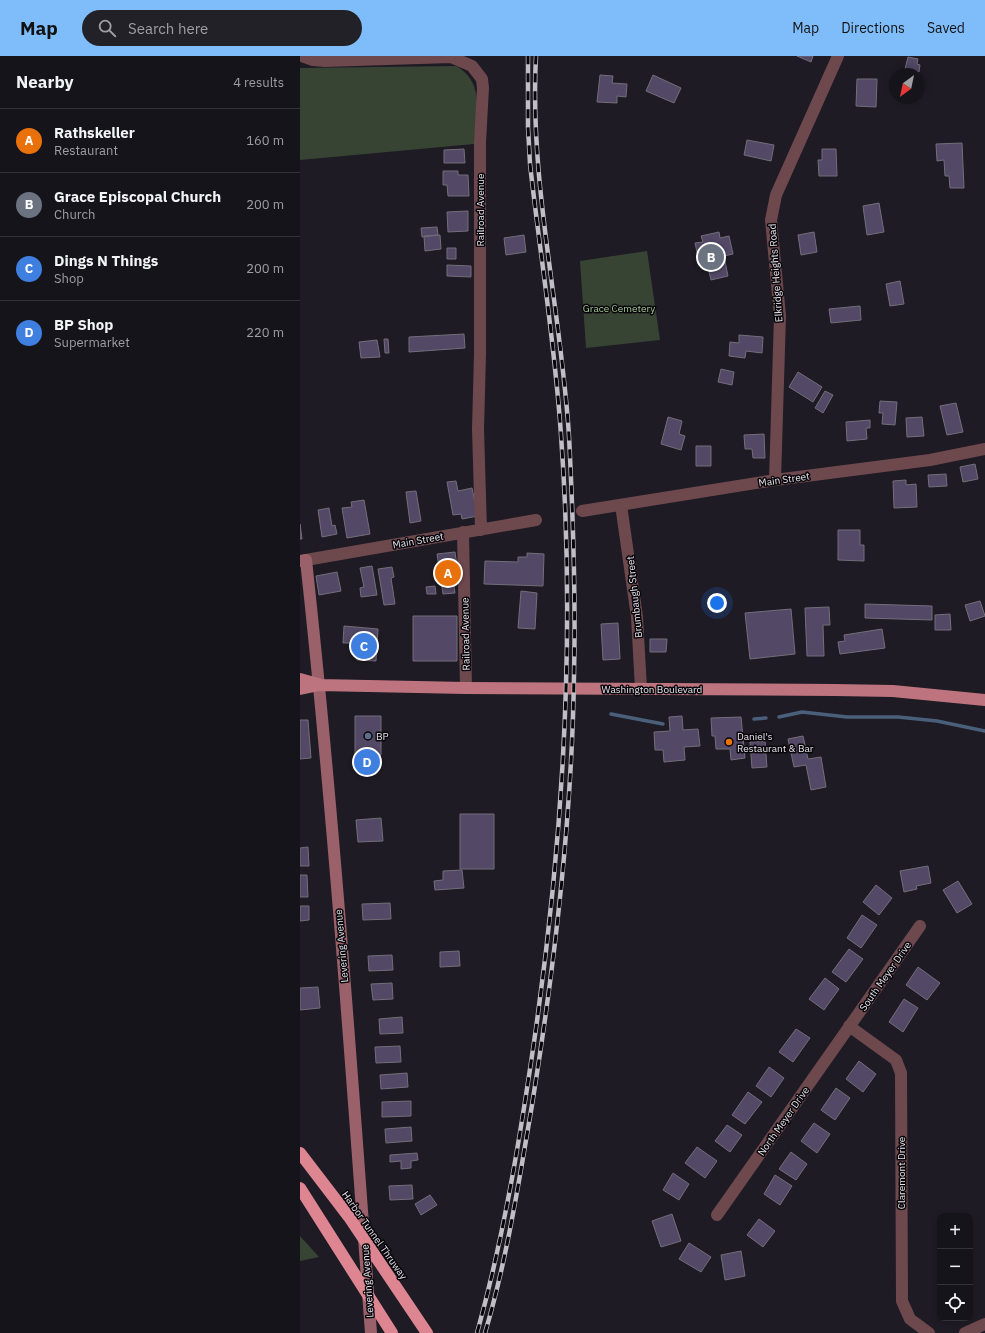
<!DOCTYPE html>
<html lang="en">
<head>
<meta charset="utf-8">
<style>
  body { margin:0; font-family:"IBM Plex Sans",sans-serif; background:#232128; color:#f1f3f6 }
  .controls { position:absolute; right:12px; bottom:12px; display:grid; overflow:hidden; border-radius:8px; box-shadow:0 2px 6px #0003 }
  .controls button { width:36px; height:36px; display:grid; place-items:center; padding:0; border:0; border-bottom:1px solid #35333a; background:#16141b; color:#f1f3f6; font:20px sans-serif }
  .compass { position:absolute; left:589px; top:12px; width:36px; height:36px; border-radius:50%; background:#16141b; box-shadow:0 2px 6px #0003; rotate:213deg }
  .you { position:absolute; left:417px; top:547px; width:14px; height:14px; margin:-10px; border:3px solid #fff; border-radius:50%; background:#1a73e8; box-shadow:0 0 0 6px #1a73e833 }
  .badge { display:grid; place-items:center; width:26px; height:26px; border-radius:50%; background:#7fbdfa; color:#fff; font-size:13px; font-weight:700 }
  .pin { position:absolute; translate:-50% -50%; border:2px solid #fff; box-shadow:0 1px 4px #0006 }
  .list { margin:0; padding:0; list-style:none }
  h2 { display:flex; justify-content:space-between; align-items:center; height:52px; margin:0; padding:0 16px; font-size:17px }
  h2 small { font-size:13px; font-weight:400; color:#9e9ea3 }
  .list li { display:grid; grid-template-columns:26px 1fr auto; gap:12px; align-items:center; box-sizing:border-box; height:64px; padding:0 16px; border-top:1px solid #35333a }
  .list b { display:block; font-size:15px; white-space:nowrap }
  .list p { margin:0; font-size:13px; white-space:nowrap; color:#9e9ea3 }
  .list em { font-size:13px; font-style:normal; color:#9e9ea3 }
  .icon { flex:none; width:22px; height:22px; fill:none; stroke:currentColor; stroke-width:2; stroke-linecap:round; stroke-linejoin:round }
  .map { position:relative; flex:none; width:685px; height:1277px; overflow:hidden }
  header { display:flex; align-items:center; gap:24px; box-sizing:border-box; height:56px; padding:0 20px; background:#7fbdfa; color:#111 }
  header strong { font-size:19px }
  nav { display:flex; gap:22px; margin-inline-start:auto; font-size:14px }
  .search { width:280px; height:36px; background:#232128; display:flex; align-items:center; gap:10px; box-sizing:border-box; padding:0 14px; border-radius:22px; color:#9e9ea3; font-size:15px }
  main { display:flex }
  aside { flex:1; background:#16141b }
  .map>svg:first-child { display:block }
  .green { fill:#384433 }
  .lines { fill:none; stroke-linecap:round; stroke-linejoin:round }
  .stream { stroke:#4a607a; stroke-width:3.5 }
  .building { fill:#534966; stroke:#726e7a }
  .street { stroke:#6d494e; stroke-width:12 }
  .secondary { stroke:#9a616a; stroke-width:12 }
  .primary { stroke:#be747f; stroke-width:12 }
  .rail-casing { stroke:#c1bfc6; stroke-width:4.5 }
  .rail { stroke:#08060a; stroke-width:3; stroke-dasharray:9; stroke-linecap:butt }
  .highway-bridge { stroke:#de8592; stroke-width:12 }
  .service-dot { fill:#5c6f8a; stroke:#08060a; stroke-width:1.5 }
  .food-dot { fill:#e8710a; stroke:#08060a; stroke-width:1.5 }
  .labels { text-anchor:middle; stroke-width:3; stroke-linejoin:round; paint-order:stroke }
  .street-label { font-size:10px; fill:#e8e6ed; stroke:#08060a }
  .park-label { font-size:10px; fill:#a6ca97; stroke:#08060a }
  .poi-label { font-size:10px; fill:#e8e6ed; stroke:#08060a; text-anchor:start }
</style>
</head>
<body>
<header>
<strong>Map</strong>
<div class="search"><svg class="icon" aria-label="search" viewBox="0 0 24 24"><circle cx="10" cy="10" r="6"/><path d="M15 15l6 6"/></svg>Search here</div>
<nav><a>Map</a><a>Directions</a><a>Saved</a></nav>
</header>
<main>
<aside>
<h2>Nearby<small>4 results</small></h2>
<ul class="list">
<li><span class="badge" style="background:#e8710a">A</span><div><b>Rathskeller</b><p>Restaurant</p></div><em>160 m</em></li>
<li><span class="badge" style="background:#6b7280">B</span><div><b>Grace Episcopal Church</b><p>Church</p></div><em>200 m</em></li>
<li><span class="badge" style="background:#3f7fe0">C</span><div><b>Dings N Things</b><p>Shop</p></div><em>200 m</em></li>
<li><span class="badge" style="background:#3f7fe0">D</span><div><b>BP Shop</b><p>Supermarket</p></div><em>220 m</em></li>
</ul>
</aside>
<div class="map">
<svg width="685" height="1277" viewBox="0 0 685 1277">
  <rect width="100%" height="100%" fill="#1e1b24"/>
  <path class="green" d="M156,10c30,17 20,49 18,78l-174,16v-92z
    M347,195l13,89 -74,8 -6,-87z
    M0,1180l19,21 -19,4z"/>
  <g class="lines">
    <path class="stream" d="M311,658l52,10
      M479,661l23,-5 45,5h51l39,4 48,10
      M454,663l12,-1"/>
  </g>
  <path class="building" d="M497,0h16l-2,6z
    M608,1l10,2 -1,5 3,1 -1,7 -14,-3z
    M300,19l13,1 -1,7 15,1 -1,13 -9,-1v7l-20,-1z
    M353,19l28,13 -7,15 -28,-12z
    M557,23h20l-1,28 -20,-1z
    M447,84l27,5 -3,16 -27,-6z
    M662,87l2,45h-14l-1,-12h-4l-1,-16 -7,1 -1,-17z
    M164,93l1,14h-21v-13z
    M522,93h14l1,27h-18l-1,-16h4z
    M143,115h15v4h10l1,21h-21l-1,-11h-4z
    M579,147l5,29 -17,3 -4,-29z
    M168,155v20l-20,1 -1,-20z
    M137,171l1,8 -16,2 -1,-9z
    M419,176l1,6 9,-2 4,18 -9,2 4,20 -17,4 -5,-21 -7,2 -4,-18 8,-1 -2,-6z
    M514,176l3,20 -16,3 -3,-20z
    M140,179l1,14 -16,2 -1,-15z
    M224,179l2,17 -20,3 -2,-17z
    M147,192h9v11h-9z
    M147,209l24,1v11l-24,-1z
    M600,225l4,23 -14,2 -4,-22z
    M560,250l1,14 -30,3 -2,-14z
    M164,278l1,14 -56,4v-15z
    M439,279l24,2 -1,16 -16,-2 -1,7 -16,-2 1,-14 9,1z
    M84,283h4l1,14h-4z
    M77,284l3,17 -19,1 -2,-16z
    M421,313l13,3 -2,13 -14,-3z
    M498,316l24,15 -9,15 -24,-15z
    M525,335l8,4 -10,18 -8,-5z
    M580,345l17,1 -2,23 -13,-1 1,-11h-4z
    M656,347l7,29 -16,3 -7,-29z
    M368,361l14,4 -3,13 6,2 -4,14 -20,-6z
    M622,361l2,19 -17,1 -1,-19z
    M570,364v8h-4l1,11 -20,2 -1,-19z
    M464,378l1,24h-12l-1,-9h-7l-1,-14z
    M396,390h15v20h-15z
    M675,408l3,15 -15,3 -3,-15z
    M646,418l1,12 -18,1 -1,-12z
    M606,424v5l10,-1 1,23 -23,1 -1,-27z
    M156,425l2,10 14,-3 6,28 -16,3 -1,-5 -8,1 -6,-33z
    M116,435l5,30 -11,2 -4,-31z
    M64,444l6,34 -23,4 -5,-30 10,-1 -1,-5z
    M29,452l3,18 3,-1 2,9 -15,3 -4,-27z
    M0,468l2,15h-2z
    M538,474h22v15h4v16l-26,-1z
    M155,496l2,14h-2l2,13h-4l2,14 -12,1 -6,-40z
    M227,497l17,1 -1,32 -59,-2 1,-23 33,1v-5h9z
    M72,510l5,29 -16,2 -1,-9 4,-1 -4,-19z
    M92,511l2,10 -3,1 4,26 -11,1 -6,-36z
    M37,516l4,19 -22,4 -3,-19z
    M135,530l1,8h-9l-1,-7z
    M221,535l16,2 -2,36 -17,-1z
    M680,545l5,15 -15,5 -5,-16z
    M565,548l67,2v14l-67,-2z
    M529,551l1,18h-7l1,31h-17l-2,-48z
    M491,553l4,45 -45,5 -5,-46z
    M650,558l1,16h-16v-15z
    M113,560h44v45h-44z
    M318,567l2,36 -17,1 -2,-36z
    M44,570l34,3 -2,32 -19,-1 1,-11h-6v-6h-9z
    M582,573l3,19 -45,6 -2,-12 7,-1 -1,-6z
    M350,583h17l-1,13h-16z
    M55,660h26v39h-26z
    M382,660l1,14 15,-1 2,17 -16,1 1,13 -21,2 -1,-12h-8l-1,-18 16,-1 -1,-14z
    M441,661l4,41 -14,2 -1,-11h-14l-1,-13h-3l-1,-18z
    M0,664h8l3,38 -11,1z
    M503,680l5,23 13,-2 5,30 -15,3 -5,-25 -12,2 -6,-28z
    M465,685l2,26 -15,1 -2,-26z
    M56,700h22v13h-22z
    M160,758h34v55h-34z
    M81,762l2,23 -25,1 -2,-22z
    M8,791l1,19h-9v-18z
    M628,810l3,17 -15,3 1,3 -13,3 -4,-21z
    M162,814l2,18 -29,2 -1,-9 9,-1v-9z
    M0,819h7l1,22h-8z
    M658,825l14,23 -15,9 -14,-23z
    M576,829l16,13 -13,17 -16,-13z
    M90,847l1,16 -28,1 -1,-16z
    M0,850h9v14l-9,1z
    M562,859l15,10 -16,23 -14,-10z
    M549,893l14,10 -17,23 -14,-10z
    M159,895l1,15 -20,1v-15z
    M92,899l1,15 -24,1 -1,-15z
    M618,911l22,16 -13,17 -21,-15z
    M525,922l14,11 -15,21 -15,-11z
    M92,927l1,16 -20,1 -2,-16z
    M18,931l2,21 -20,2v-22z
    M604,943l14,9 -15,24 -14,-10z
    M102,961l1,16 -23,1 -1,-15z
    M496,973l14,9 -17,24 -14,-10z
    M100,990l1,16 -25,1 -1,-16z
    M559,1005l17,13 -13,18 -17,-13z
    M469,1011l15,11 -13,19 -15,-11z
    M107,1017l1,14 -27,2 -1,-14z
    M536,1032l14,10 -15,22 -14,-10z
    M448,1036l14,10 -17,22 -13,-9z
    M111,1045v15l-29,1v-15z
    M514,1067l16,11 -13,19 -16,-12z
    M427,1069l15,10 -12,17 -15,-11z
    M111,1071l1,14 -26,2 -1,-14z
    M397,1091l20,14 -12,17 -20,-15z
    M491,1096l16,12 -11,16 -17,-11z
    M117,1097l1,7 -7,1v7l-10,1v-8l-11,1v-7z
    M373,1117l16,11 -10,16 -16,-10z
    M475,1119l17,11 -12,19 -16,-11z
    M112,1129l1,14 -23,1 -1,-14z
    M130,1139l7,10 -16,10 -6,-11z
    M372,1158l9,27 -20,6 -9,-26z
    M459,1163l16,12 -12,16 -16,-12z
    M389,1187l22,14 -10,15 -22,-13z
    M441,1195l4,25 -20,4 -4,-25z"/>
  <g class="lines">
    <path class="street" d="M2,0l11,4 12,1 126,-4 21,9 10,13 1,9 -3,54v212l-2,75 3,101
      M475,424l5,-164 -9,-96 5,-25 62,-139
      M321,449l16,112 4,72
      M282,455l193,-31 155,-20 55,-11
      M163,476l3,156
      M6,504l230,-40
      M549,970l47,34 5,13 1,228 8,18 19,14
      M417,1159l203,-289
      M665,1277l20,-9"/>
    <path class="secondary" d="M0,505l6,-1c28,257 46,515 65,773"/>
    <path class="primary" d="M0,623l18,5
      M0,633l19,-4 147,3 369,2 58,1 92,9"/>
    <defs>
      <path id="rail" d="M177,1277c26,-93 42,-189 56,-284 30,-204 43,-409 28,-614 -6,-91 -21,-181 -31,-271l-2,-37v-71
        M185,1277c22,-74 34,-152 47,-228 23,-142 40,-286 42,-430 2,-80 -1,-160 -5,-239 -8,-127 -40,-253 -33,-380"/>
    </defs>
    <use href="#rail" class="rail-casing"/>
    <use href="#rail" class="rail"/>
    <path class="highway-bridge" d="M0,1097l49,64 78,116
      M0,1132l92,145"/>
  </g>
  <circle class="service-dot" cx="68" cy="680" r="4"/>
  <circle class="food-dot" cx="429" cy="686" r="4"/>
  <g class="labels">
    <g class="street-label">
      <text transform="translate(180 154) rotate(-90)" y="4">Railroad Avenue</text>
      <text transform="translate(475 217) rotate(-94)" y="4">Elkridge Heights Road</text>
      <text transform="translate(484 423) rotate(-8)" y="4">Main Street</text>
      <text transform="translate(118 484) rotate(-10)" y="4">Main Street</text>
      <text transform="translate(334 541) rotate(-96)" y="4">Brumbaugh Street</text>
      <text transform="translate(165 578) rotate(-91)" y="4">Railroad Avenue</text>
      <text x="352" y="637">Washington Boulevard</text>
      <text transform="translate(41 890) rotate(-95)" y="4">Levering Avenue</text>
      <text transform="translate(585 920) rotate(-55)" y="4">South Meyer Drive</text>
      <text transform="translate(483 1065) rotate(-55)" y="4">North Meyer Drive</text>
      <text transform="translate(601 1117) rotate(-90)" y="4">Claremont Drive</text>
      <text transform="translate(75 1179) rotate(55)" y="4">Harbor Tunnel Thruway</text>
      <text transform="translate(67 1225) rotate(-94)" y="4">Levering Avenue</text>
    </g>
    <g class="park-label">
      <text x="319" y="256">Grace Cemetery</text>
    </g>
    <g class="poi-label">
      <text x="76" y="684">BP</text>
      <text x="437" y="684">Daniel's<tspan x="437" dy="12">Restaurant &amp; Bar</tspan></text>
    </g>
  </g>
</svg>
<div class="controls">
<button>+</button>
<button>−</button>
<button><svg class="icon" aria-label="locate" viewBox="0 0 24 24"><circle cx="12" cy="12" r="6"/><path d="M12 2v4M12 18v4M2 12h4M18 12h4"/></svg></button>
</div>
<svg class="compass" viewBox="-18 -18 36 36"><path d="M0-13l5 13h-10z" fill="#e53935"/><path d="M0 13l5-13h-10z" fill="#9e9ea3"/></svg>
<div class="you"></div>
<div class="pin badge" style="left:148px;top:517px;background:#e8710a">A</div>
<div class="pin badge" style="left:411px;top:201px;background:#6b7280">B</div>
<div class="pin badge" style="left:64px;top:590px;background:#3f7fe0">C</div>
<div class="pin badge" style="left:67px;top:706px;background:#3f7fe0">D</div>
</div>
</main>
</body>
</html>
